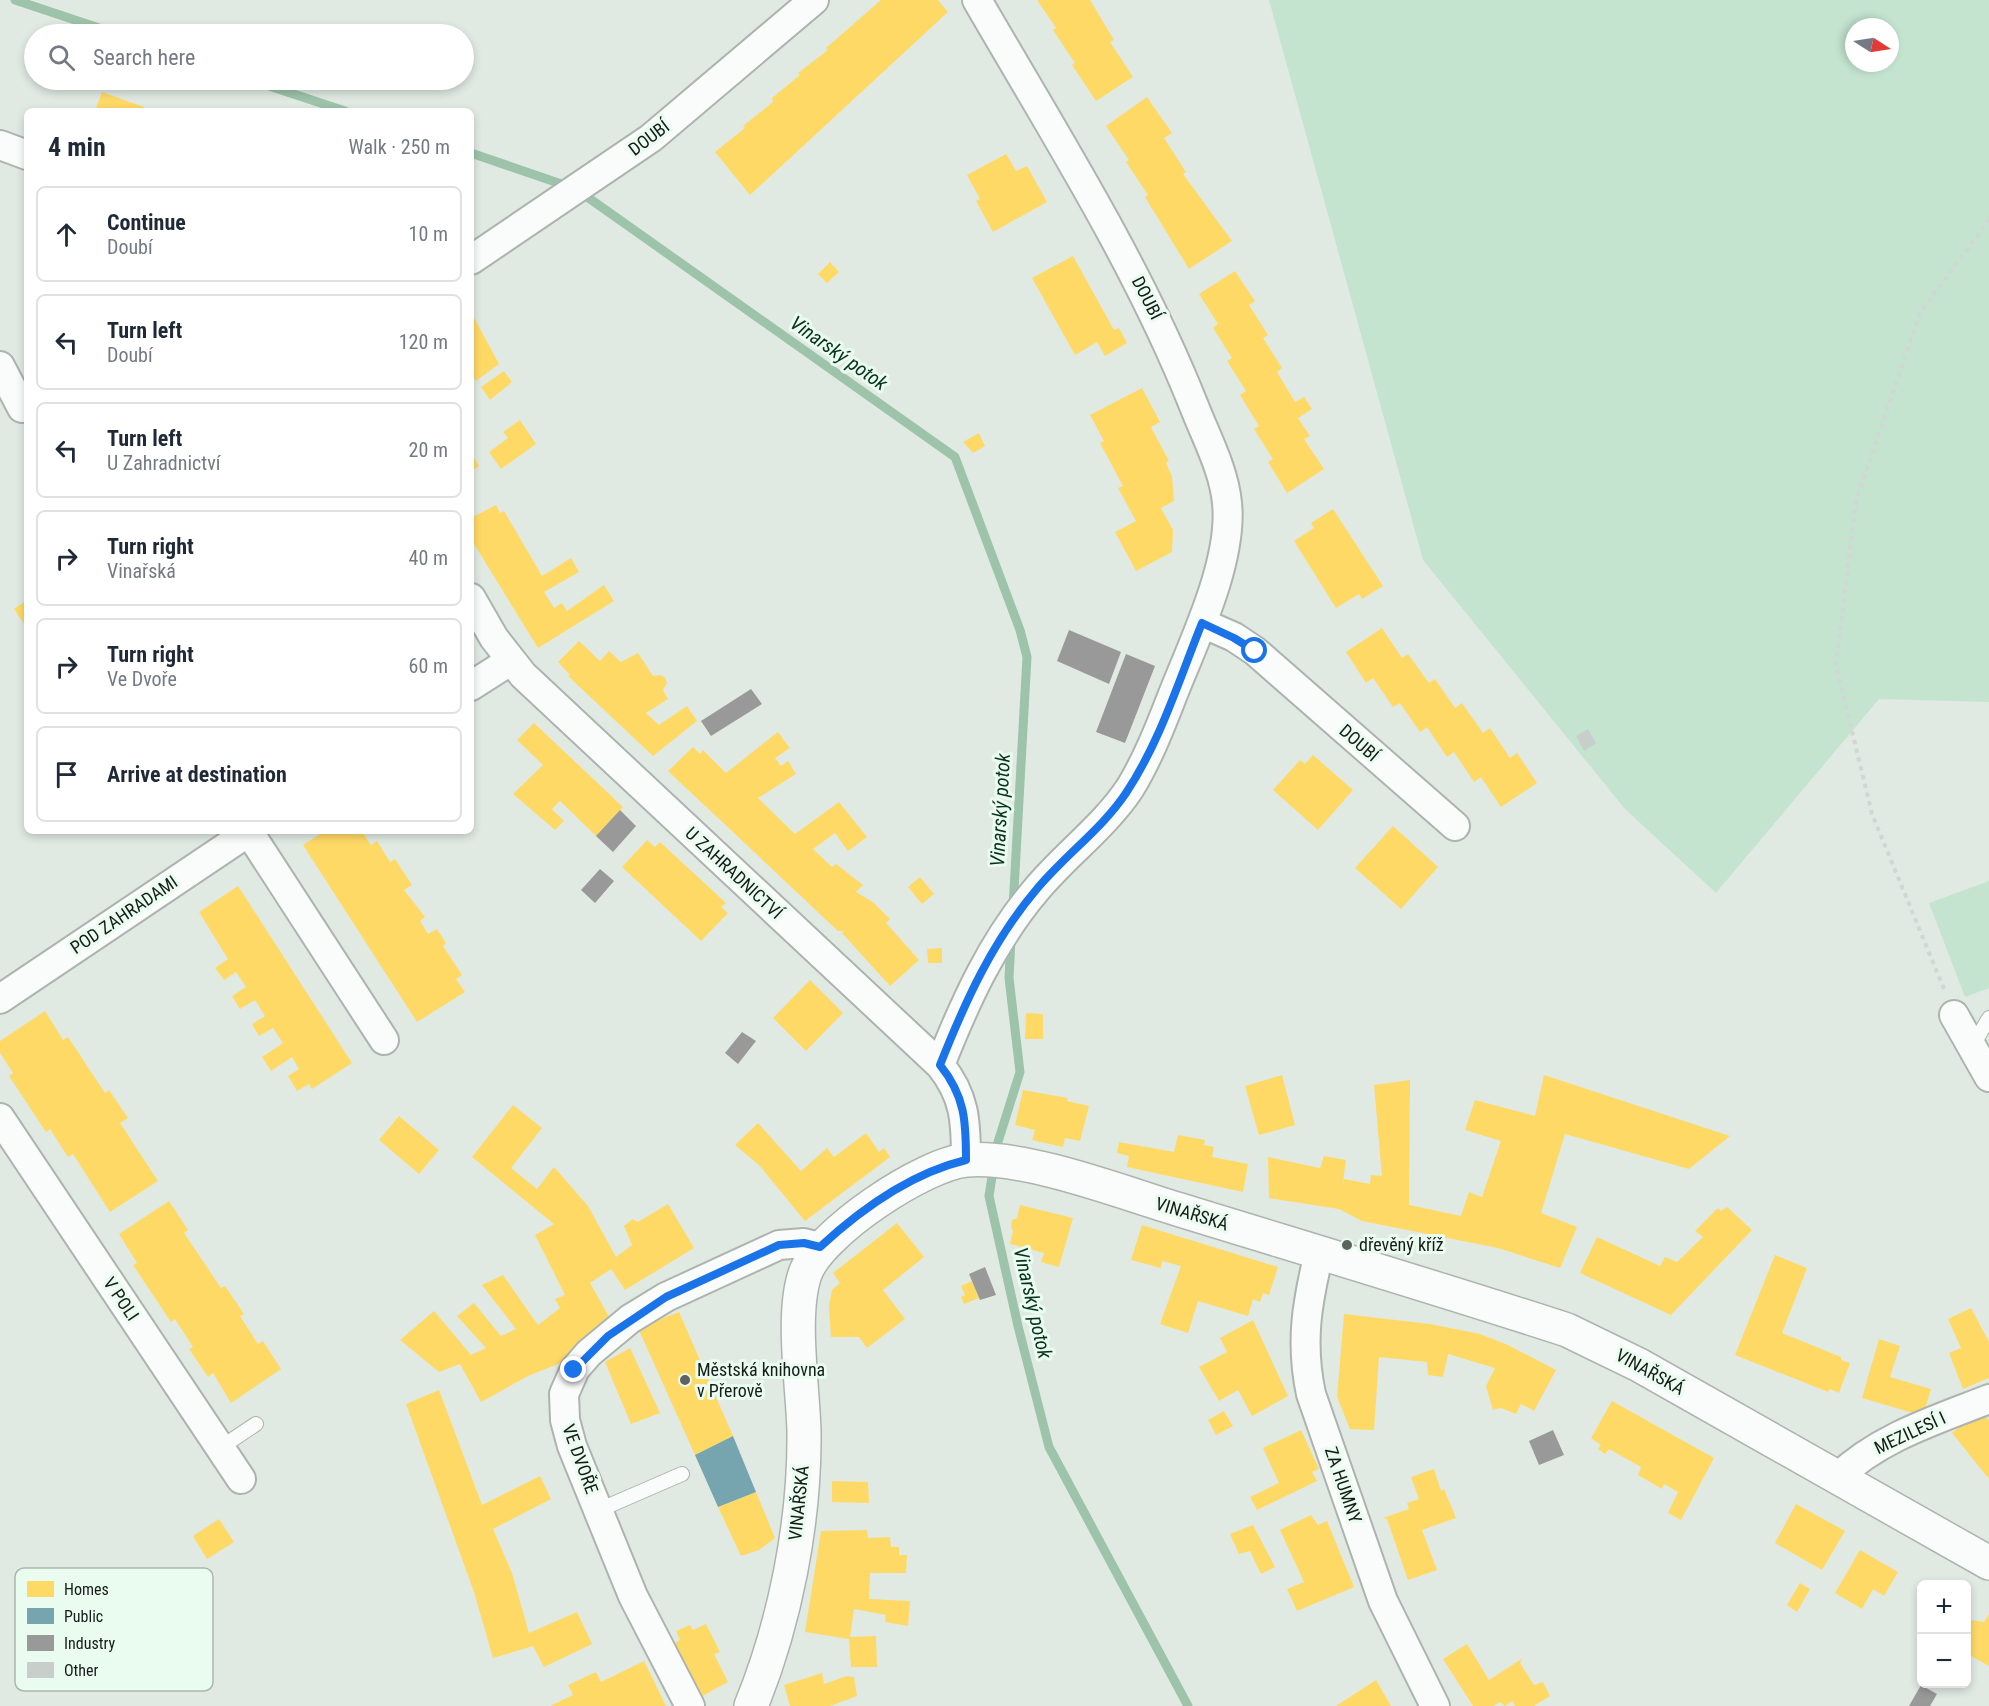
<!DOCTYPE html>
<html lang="en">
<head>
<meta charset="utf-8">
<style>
  body { margin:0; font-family:"Roboto Condensed",sans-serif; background:#f6f6f7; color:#1f2937 }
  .controls { position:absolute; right:18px; bottom:18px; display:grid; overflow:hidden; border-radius:9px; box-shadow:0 3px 9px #0003 }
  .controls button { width:54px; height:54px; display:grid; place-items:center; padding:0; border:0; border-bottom:2px solid #e0e1e3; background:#fff; color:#1f2937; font:30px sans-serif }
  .compass { position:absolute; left:1845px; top:18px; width:54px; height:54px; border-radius:50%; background:#fff; box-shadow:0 3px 9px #0003; rotate:102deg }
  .stop { position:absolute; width:18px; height:18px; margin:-14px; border:4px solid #1a73e8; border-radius:50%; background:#fff }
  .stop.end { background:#1a73e8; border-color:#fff; box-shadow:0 2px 6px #0008 }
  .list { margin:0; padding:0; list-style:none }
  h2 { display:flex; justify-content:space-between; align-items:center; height:78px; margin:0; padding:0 24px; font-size:26px }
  h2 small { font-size:20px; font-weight:400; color:#747a83 }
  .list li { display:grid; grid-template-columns:39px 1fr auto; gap:18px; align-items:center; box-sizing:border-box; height:96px; margin:0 12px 12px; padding:0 12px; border:2px solid #e0e1e3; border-radius:9px }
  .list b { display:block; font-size:22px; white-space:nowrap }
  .list p { margin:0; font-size:20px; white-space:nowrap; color:#747a83 }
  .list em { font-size:20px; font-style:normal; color:#747a83 }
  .icon { flex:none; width:33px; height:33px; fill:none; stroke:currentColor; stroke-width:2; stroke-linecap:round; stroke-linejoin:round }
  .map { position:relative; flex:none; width:1989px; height:1706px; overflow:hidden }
  .search { position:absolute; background:#fff; box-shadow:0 3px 9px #0003; left:24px; top:24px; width:450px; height:66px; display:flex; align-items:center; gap:15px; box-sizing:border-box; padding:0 21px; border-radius:33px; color:#747a83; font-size:22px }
  .panel { position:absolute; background:#fff; box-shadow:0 3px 9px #0003; left:24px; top:108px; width:450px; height:726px; border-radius:9px }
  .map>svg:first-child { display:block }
  .green { fill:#c4e4d0; fill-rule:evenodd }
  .homes { fill:#ffd966 }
  .public { fill:#76a5af }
  .industry { fill:#999 }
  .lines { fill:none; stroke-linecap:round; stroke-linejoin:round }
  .stream { stroke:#9dc3aa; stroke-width:9 }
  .building { fill:#c8cfca }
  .lane-casing { stroke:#adb4af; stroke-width:16 }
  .street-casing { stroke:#adb4af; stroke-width:32 }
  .secondary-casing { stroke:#adb4af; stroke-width:36 }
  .path { stroke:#d2d6d4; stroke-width:4; stroke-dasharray:4.5 4.5; stroke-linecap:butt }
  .lane { stroke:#fafcfb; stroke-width:14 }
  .street { stroke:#fafcfb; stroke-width:28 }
  .secondary { stroke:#fafcfb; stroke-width:33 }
  .route { stroke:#1a73e8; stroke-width:8 }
  .poi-dot { fill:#5d645f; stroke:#eafbf0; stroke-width:2 }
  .labels { text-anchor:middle; stroke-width:6; stroke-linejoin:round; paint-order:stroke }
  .street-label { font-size:18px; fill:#161c18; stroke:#eafbf0 }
  .poi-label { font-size:18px; fill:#161c18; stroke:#eafbf0; text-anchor:start }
  .water-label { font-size:20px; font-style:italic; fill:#08321d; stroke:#eafbf0 }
  .key { fill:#eafbf0; stroke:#aab8af; stroke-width:1.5 }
  .key-label { font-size:16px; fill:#161c18 }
</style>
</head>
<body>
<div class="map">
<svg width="1989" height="1706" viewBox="0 0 1989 1706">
  <rect width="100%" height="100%" fill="#e0eae3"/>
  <path class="green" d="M1269,0h720v702l-110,-3 -163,194 -91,-84 -202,-249zM1854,27h36v36h-36z
    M1989,881v107l-24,9 -36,-94z"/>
  <path class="homes" d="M881,0h57l10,12 -198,183 -35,-43 30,-24 -2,-2 30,-24 -1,-4 28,-23 -2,-2 30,-23 -2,-2z
    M1037,0h53l24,40 -4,2 23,35 -37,24 -24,-36 3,-2 -22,-33 3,-2z
    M102,92l42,15 -2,4h-47z
    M1147,97l25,36 -8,5 22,34 -3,2 49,67 -43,28 -44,-72 3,-2 -22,-33 3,-2 -23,-34z
    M1006,154l10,17 11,-5 20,36 -54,30 -17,-31 4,-2 -13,-24z
    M1073,256l41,74 5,-2 8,15 -22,13 -8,-14 -22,13 -43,-77z
    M830,262l9,10 -12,11 -9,-9z
    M1235,271l20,30 -6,4 19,30 -5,3 19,30 -5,4 18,30 9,-5 8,12 -14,9 12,18 -6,3 20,30 -37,24 -19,-31 5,-3 -19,-30 5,-3 -19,-31 6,-4 -19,-30 5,-3 -19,-30 5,-4 -19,-30z
    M471,312l28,52 -23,17 -5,-8z
    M504,371l8,11 -22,18 -9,-13z
    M1142,388l18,34 -9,5 18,34 -3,2 6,13 2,25 -13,7 12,22 -1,22 -36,19 -21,-39 21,-11 -18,-33 5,-2 -23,-43 4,-2 -14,-26z
    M520,420l16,24 -35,25 -12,-17 19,-14 -5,-6z
    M979,433l6,13 -12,7 -10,-11z
    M471,453l8,13 -8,5z
    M496,505l4,8 4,-2 38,65 29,-18 8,14 -35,20 10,16 8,-5 5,8 37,-26 10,16 -76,47 -67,-109v-21z
    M1333,509l50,77 -21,13 -3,-5 -23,14 -42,-67 20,-13 -3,-5z
    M27,600v28l-13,-19z
    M1382,628l20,30 6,-4 21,29 6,-4 20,29 7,-5 21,30 7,-5 20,30 7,-5 20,30 -36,24 -20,-30 -7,5 -20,-30 -7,5 -20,-30 -7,5 -20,-29 -7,4 -20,-29 -7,5 -20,-31z
    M579,641l21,20 9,-10 12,11 17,-9 15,23 8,-1 4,3 2,5 -4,7 5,9 -22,14 13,12 28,-19 10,15 -44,35 -85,-80 2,-1 -12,-13z
    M534,723l89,84 -27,29 -36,-35 -8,8 12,12 -9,9 -42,-36 30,-29 -26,-25z
    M778,732l12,16 -15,10 6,8 7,-5 8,13 -38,24 37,36 44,-32 28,35 -19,14 -13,-18 -22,16 19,18 4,-3 27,21 -7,7 18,11 -13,11 13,-11 16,16 -4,4 33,37 -29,26 -48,-53 2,-2h-6l-170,-160 25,-24 7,7 3,-4 23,23z
    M1313,755l40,35 -35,40 -45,-40 27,-30 5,4z
    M1393,826l45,41 -37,42 -46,-41z
    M325,831h40l-3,1 9,13 6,-4 13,21 5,-3 17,26 -8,5 21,27 -5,4 8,13 9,-5 9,14 -3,3 19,29 -6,4 9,13 -48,30 -114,-177z
    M647,840l8,7 5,-5 66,61 -5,4 7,6 -27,28 -79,-74z
    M920,877l14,17 -12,10 -14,-17z
    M238,886l114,177 -40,26 -3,-5 -12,7 -9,-15 11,-7 -7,-12 -21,14 -9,-14 21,-14 -10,-15 -14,8 -7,-12 13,-8 -10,-16 -15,9 -8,-13 14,-9 -10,-15 -12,8 -9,-12 13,-9 -29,-47z
    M942,948v15h-14l-1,-14z
    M810,980l33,33 -37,38 -33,-33z
    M45,1011l18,29 5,-3 37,56 4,-3 19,28 -8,5 38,58 -48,31 -37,-58 -5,3 -18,-28 -4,3 -2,-3 -35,-53 4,-3 -13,-20v-12z
    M1026,1013l17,1v25h-18z
    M1282,1075l13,50 -36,10 -14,-49z
    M1544,1075l186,61 -41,33 -124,-35 -24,79 36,14 -17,41 -62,-20 -136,-27 -23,-12 -70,-11 -1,-41 52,11 4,-12 22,4 -4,28 2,-9 26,5 1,-9 11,1 -8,-91 36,-5 -1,125 52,11 8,-24 13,5 19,-56 -36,-11 10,-30 60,16z
    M1023,1090l45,8 -1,3 22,5 -9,35 -15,-3 -2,9 -31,-7 3,-10 -20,-5z
    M513,1105l29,23 -31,40 26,21 17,-22 34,39 28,51 16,-12 -8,-19 9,-7 5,3 30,-18 26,44 -69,42 -14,-21 -21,14 22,39 -54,42 -30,12 -47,26 -21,-38 -21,8 -39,-32 34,-29 37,44 15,-7 -29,-32 17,-13 27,33 15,-7 -34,-44 21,-10 35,50 22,-17 -5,-9 10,-4 -30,-60 19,-11 -82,-67z
    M399,1116l40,34 -20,24 -40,-34z
    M758,1123l43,48 26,-23 7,9 32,-24 13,19 5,-4 6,9 -85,64 -46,-56 -24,-20z
    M1178,1135l27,5 -1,5 10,2 -2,10 36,7 -5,28 -116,-25 2,-11 -12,-3 2,-11 55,10z
    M169,1201l19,29 -4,3 37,55 4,-2 19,28 -4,2 18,28 5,-3 18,28 -50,34 -18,-30 -5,4 -19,-28 4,-2 -18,-28 -4,3 -38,-57 4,-2 -18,-29z
    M1020,1205l53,13 -14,49 -18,-5 3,-9 -34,-9 3,-13 -2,-4 1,-7 5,-2z
    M1727,1207l25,23 -81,85 -91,-42 17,-36 63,29 5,-9 12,5 26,-25 -8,-6 23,-23 3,3z
    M897,1223l27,34 -41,33 22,29 -38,29 -8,-11h-28l-2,-31 3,-16 8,-7 -7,-10z
    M1142,1225l136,42 -9,28 -6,-2 -3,9 -7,-3 -5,17 -50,-15 -10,32 -28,-9 21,-58 -19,-5 -1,7 -30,-8z
    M1775,1255l32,13 -25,65 59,24v3l9,3 -11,30 -9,-4 -2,3 -93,-37z
    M972,1281l7,17 -15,6 -3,-7 4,-2 -4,-9z
    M1971,1308l18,34v36l-26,11 -14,-36 12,-5 -13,-29z
    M679,1312l54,124 -38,19 -57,-127z
    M1344,1314l86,10 50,10 28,11 48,25 -22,41 -13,-7 -5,10 -15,-6 -8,2 -7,-24 9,-18 -47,-14 -5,23 -15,-2 -1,-13 -48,-5 -5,73 -24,-1 -13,-32z
    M1253,1320l35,76 -36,20 -14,-26 -19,11 -20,-34 28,-15 -7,-14z
    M1879,1339l21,7 -10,31 41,12 -8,27 -61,-18z
    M630,1348l30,65 -29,11 -26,-62z
    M439,1390l43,115 58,-29 11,23 -58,30 19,44 17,60 48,-21 15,32 -48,23 -11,-21 -40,12 -19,-66 -68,-188z
    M1612,1401l102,57 -33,62 -13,-7 10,-21 -14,-8 -2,5 -24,-14 3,-8 -32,-18 -4,5 -7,-5 3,-4 -10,-7z
    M1224,1411l9,15 -17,9 -8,-15z
    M1983,1413l6,8v58l-37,-46 17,-15z
    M1301,1430l18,39 -7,3 5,9 -60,29 -7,-13 29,-14 -16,-35z
    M1434,1469l7,22 3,-2 12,29 -34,12 15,40 -29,10 -21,-61 -4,-1 26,-9 -2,-6 12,-4 -8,-22z
    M832,1481l36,1 1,21 -37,-1z
    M756,1492l19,46 -16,12 -18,6 -23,-49z
    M1796,1504l49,27 -23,39 -47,-27z
    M1311,1515l7,10 9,-4 27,66 -57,24 -10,-22 17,-7 -24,-52z
    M219,1519l15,23 -27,17 -14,-23z
    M1253,1525l22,42 -14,7 -11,-23 -11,3 -9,-20z
    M867,1530l1,8 22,-1 1,10h8v8h8l-1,18h-36l-1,26 41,2 -2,25 -23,-4 1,-7 -32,-6 -4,28 26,-1 1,31h-26l-2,-28 -44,-7 16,-101z
    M1860,1550l38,22 -14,24 -11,-7 -11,20 -27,-16z
    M1800,1583l10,6 -13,23 -10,-7z
    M1989,1614v52l-23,-13v-23l6,-10 12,2z
    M706,1624l14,28 -6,2 14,28 -31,17 -26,-54 9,-5 -4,-9 14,-6 3,5z
    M1467,1644l22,36 34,-22 -3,5 14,22 9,-3 7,14 -16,10h-19l-3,-5 -7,5 -5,-4 -7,4h-20l-30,-47z
    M644,1661l22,45h-116l23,-11 -5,-10 28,-13 5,10z
    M822,1673l2,11 23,-8 7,1 3,19 -27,10h-40l-6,-21z
    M1376,1680l15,26h-55z"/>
  <path class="public" d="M1362,1237l15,7v7l-4,3 -15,-4z
    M733,1436l23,56 -38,15 -23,-52z"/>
  <path class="industry" d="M1069,630l52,22 -12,32 -52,-23z
    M1126,654l29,12 -30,77 -29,-11z
    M751,689l11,15 -51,32 -10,-15z
    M620,810l16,16 -23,26 -17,-16z
    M600,869l14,12 -19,22 -14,-13z
    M742,1032l14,9 -18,23 -13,-11z
    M985,1267l11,28 -16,5 -11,-26z
    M1553,1430l11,25 -25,10 -10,-24z
    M1921,1685l16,9 -7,12h-21z"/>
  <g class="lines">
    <path class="stream" d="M15,0l102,34
      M251,80l94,31
      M471,153l105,36 379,268 65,173 7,27 -14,251
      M1011,939l-2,39 11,94 -23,73 -8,51 29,130 31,121 139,259"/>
  </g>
  <path class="building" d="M1588,729l8,14 -12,8 -8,-15z"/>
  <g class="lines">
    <defs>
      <path id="lane" d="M1972,1047l17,-29
        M220,1448l36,-24
        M599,1510l83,-36"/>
      <path id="street" d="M0,145l27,10
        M471,260l180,-122 163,-138
        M0,366l22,42
        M471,598l23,40 29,37 417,390c25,31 26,56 26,95
        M1202,623l32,14 21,14 200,175
        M471,686l39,-25
        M249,832l135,208
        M0,999l250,-168
        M1954,1015l35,62
        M940,1065c25,-63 52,-123 96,-175 29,-35 69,-64 94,-102 19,-31 32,-66 45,-99 21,-52 58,-130 52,-186 -3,-33 -21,-66 -33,-97 -57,-143 -140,-273 -217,-406
        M0,1118l241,361
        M1319,1253c-12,50 -19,89 -8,141l72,207 52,105
        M1838,1477c42,-40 98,-57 151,-78
        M690,1706l-57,-110 -61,-150 -7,-26 -1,-26 11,-25 14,-16 41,-34 36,-22 113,-52 25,-2 16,4"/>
      <path id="secondary" d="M751,1706c34,-83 54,-184 53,-274 -1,-45 -13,-117 1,-158 14,-41 120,-111 162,-114 58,-5 154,32 210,49 130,40 261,79 390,121l72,35 350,198"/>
    </defs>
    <use href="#lane" class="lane-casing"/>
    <use href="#street" class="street-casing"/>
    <use href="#secondary" class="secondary-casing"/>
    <path class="path" d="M1944,989l-72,-175 -36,-149 20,-164 64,-188 69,-93"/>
    <use href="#lane" class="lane"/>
    <use href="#street" class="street"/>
    <use href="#secondary" class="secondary"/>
  </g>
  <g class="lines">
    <path class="route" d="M574,1370l34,-34 58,-39 113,-52 25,-2 16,4c40,-37 92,-74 146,-87 0,-39 -1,-64 -26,-95 25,-63 52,-123 96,-175 28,-34 66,-61 90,-97 34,-51 53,-113 76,-170l32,15 21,13"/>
  </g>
  <g class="poi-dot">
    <circle cx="1347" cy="1245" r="6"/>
    <circle cx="685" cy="1380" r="6"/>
  </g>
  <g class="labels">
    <g class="street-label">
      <text transform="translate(649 138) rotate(-37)" y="6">DOUBÍ</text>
      <text transform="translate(1147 298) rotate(63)" y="6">DOUBÍ</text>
      <text transform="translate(1359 743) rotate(41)" y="6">DOUBÍ</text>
      <text transform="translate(734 873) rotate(43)" y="6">U ZAHRADNICTVÍ</text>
      <text transform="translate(124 915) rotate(-34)" y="6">POD ZAHRADAMI</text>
      <text transform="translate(1192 1214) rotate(17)" y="6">VINAŘSKÁ</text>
      <text transform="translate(121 1299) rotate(56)" y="6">V POLI</text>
      <text transform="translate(1650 1372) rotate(29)" y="6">VINAŘSKÁ</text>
      <text transform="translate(1910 1433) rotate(-25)" y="6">MEZILESÍ I</text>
      <text transform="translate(580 1459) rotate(70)" y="6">VE DVOŘE</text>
      <text transform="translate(1343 1485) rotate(71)" y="6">ZA HUMNY</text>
      <text transform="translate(799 1503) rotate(-84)" y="6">VINAŘSKÁ</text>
    </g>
    <g class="poi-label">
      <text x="1359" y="1251">dřevěný kříž</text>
      <text x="697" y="1376">Městská knihovna<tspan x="697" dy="21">v Přerově</tspan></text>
    </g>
    <g class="water-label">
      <text transform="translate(839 353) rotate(35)" y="7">Vinarský potok</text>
      <text transform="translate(1000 810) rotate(-87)" y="7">Vinarský potok</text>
      <text transform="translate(1033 1303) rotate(77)" y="7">Vinarský potok</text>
    </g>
  </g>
  <rect x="15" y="1568" width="198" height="123" rx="9" class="key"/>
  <rect x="27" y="1581" width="27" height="16" fill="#ffd966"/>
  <rect x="27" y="1608" width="27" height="16" fill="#76a5af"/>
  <rect x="27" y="1635" width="27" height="16" fill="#999"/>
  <rect x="27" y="1662" width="27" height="16" fill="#c8cfca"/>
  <g class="key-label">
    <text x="64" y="1595">Homes</text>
    <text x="64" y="1622">Public</text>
    <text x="64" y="1649">Industry</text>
    <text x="64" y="1676">Other</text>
  </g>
</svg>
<div class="controls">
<button>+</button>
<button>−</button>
</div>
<svg class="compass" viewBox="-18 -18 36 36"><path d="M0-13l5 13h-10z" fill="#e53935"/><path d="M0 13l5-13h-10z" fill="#747a83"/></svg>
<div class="stop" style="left:1255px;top:651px"></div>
<div class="stop end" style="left:574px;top:1370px"></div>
<div class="search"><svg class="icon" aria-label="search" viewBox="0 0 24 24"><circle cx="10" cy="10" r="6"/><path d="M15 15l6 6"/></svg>Search here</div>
<section class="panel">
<h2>4 min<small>Walk · 250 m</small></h2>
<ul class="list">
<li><svg class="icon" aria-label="ahead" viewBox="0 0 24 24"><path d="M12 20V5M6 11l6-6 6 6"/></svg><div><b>Continue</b><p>Doubí</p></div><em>10 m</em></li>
<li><svg class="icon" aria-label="left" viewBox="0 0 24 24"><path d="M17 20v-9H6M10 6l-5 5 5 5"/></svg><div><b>Turn left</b><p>Doubí</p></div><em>120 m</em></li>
<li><svg class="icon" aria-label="left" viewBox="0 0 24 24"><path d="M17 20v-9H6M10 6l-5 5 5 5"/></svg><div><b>Turn left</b><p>U Zahradnictví</p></div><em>20 m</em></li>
<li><svg class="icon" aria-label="right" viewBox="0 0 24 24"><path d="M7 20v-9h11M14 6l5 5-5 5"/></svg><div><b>Turn right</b><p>Vinařská</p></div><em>40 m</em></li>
<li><svg class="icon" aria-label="right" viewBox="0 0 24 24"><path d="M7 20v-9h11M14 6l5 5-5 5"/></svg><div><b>Turn right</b><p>Ve Dvoře</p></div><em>60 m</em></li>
<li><svg class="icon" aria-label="arrive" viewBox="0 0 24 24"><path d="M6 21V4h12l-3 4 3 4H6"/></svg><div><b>Arrive at destination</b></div></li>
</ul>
</section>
</div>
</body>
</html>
